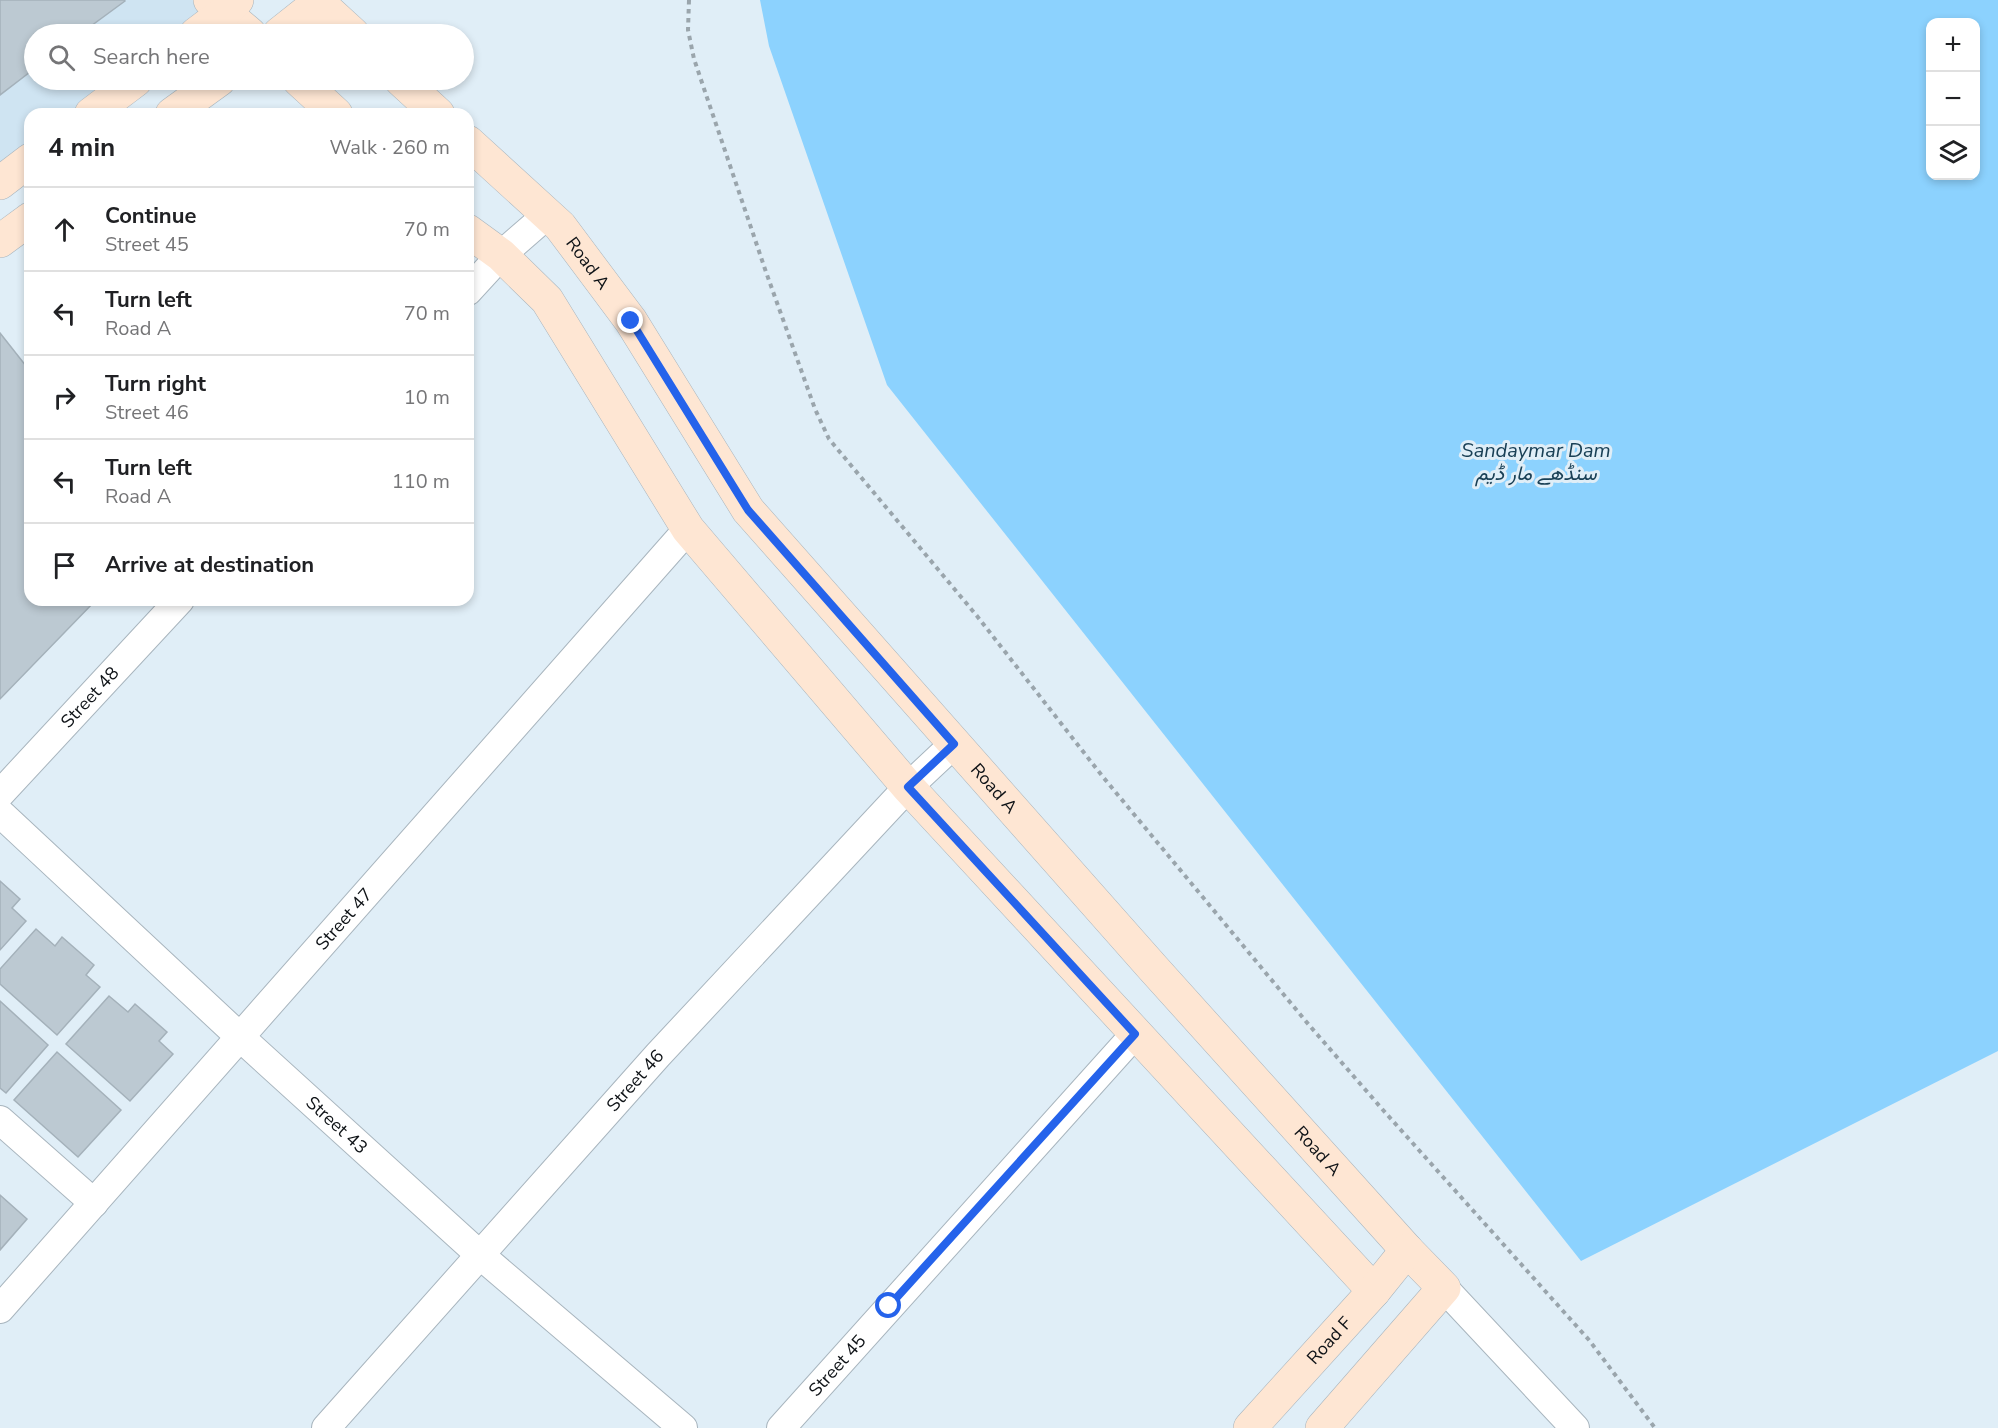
<!DOCTYPE html>
<html lang="en">
<head>
<meta charset="utf-8">
<style>
  body { margin:0; font-family:"Nunito Sans",Vazirmatn,sans-serif; background:#f2f2f2; color:#202124 }
  .controls { position:absolute; right:18px; top:18px; display:grid; overflow:hidden; border-radius:12px; box-shadow:0 3px 9px #0003 }
  .controls button { width:54px; height:54px; display:grid; place-items:center; padding:0; border:0; border-bottom:2px solid #e0e0e0; background:#fff; color:#202124; font:30px sans-serif }
  .stop { position:absolute; width:18px; height:18px; margin:-14px; border:4px solid #2563eb; border-radius:50%; background:#fff }
  .stop.end { background:#2563eb; border-color:#fff; box-shadow:0 2px 6px #0008 }
  .list { margin:0; padding:0; list-style:none }
  h2 { display:flex; justify-content:space-between; align-items:center; height:78px; margin:0; padding:0 24px; font-size:26px }
  h2 small { font-size:20px; font-weight:400; color:#757577 }
  .list li { display:grid; grid-template-columns:39px 1fr auto; gap:18px; align-items:center; box-sizing:border-box; height:84px; padding:0 24px; border-top:2px solid #e0e0e0 }
  .list b { display:block; font-size:22px; white-space:nowrap }
  .list p { margin:0; font-size:20px; white-space:nowrap; color:#757577 }
  .list em { font-size:20px; font-style:normal; color:#757577 }
  .icon { flex:none; width:33px; height:33px; fill:none; stroke:currentColor; stroke-width:2; stroke-linecap:round; stroke-linejoin:round }
  .map { position:relative; flex:none; width:1998px; height:1428px; overflow:hidden }
  .search { position:absolute; background:#fff; box-shadow:0 3px 9px #0003; left:24px; top:24px; width:450px; height:66px; display:flex; align-items:center; gap:15px; box-sizing:border-box; padding:0 21px; border-radius:33px; color:#757577; font-size:22px }
  .panel { position:absolute; background:#fff; box-shadow:0 3px 9px #0003; left:24px; top:108px; width:450px; height:498px; border-radius:18px }
  .map>svg:first-child { display:block }
  .built { fill:#cfe4f2 }
  .water { fill:#8cd2fe; fill-rule:evenodd }
  .building { fill:#bcc9d2; stroke:#a4b1ba; stroke-width:1.5 }
  .lines { fill:none; stroke-linecap:round; stroke-linejoin:round }
  .street-casing { stroke:#a8b5be; stroke-width:30 }
  .secondary-casing { stroke:#a8b5be; stroke-width:34 }
  .path { stroke:#9aa5ac; stroke-width:4; stroke-dasharray:4.5 4.5; stroke-linecap:butt }
  .street { stroke:#fff; stroke-width:28 }
  .secondary { stroke:#fee6d3; stroke-width:33 }
  .route { stroke:#2563eb; stroke-width:8 }
  .labels { text-anchor:middle; stroke-width:6; stroke-linejoin:round; paint-order:stroke }
  .street-label { font-size:18px; fill:#0e1216; stroke:#e0eef7 }
  .water-label { font-size:20px; font-style:italic; fill:#194056; stroke:#e0eef7 }
</style>
</head>
<body>
<div class="map">
<svg width="1998" height="1428" viewBox="0 0 1998 1428">
  <rect width="100%" height="100%" fill="#e0eef7"/>
  <path class="built" d="M0,0h241l-48,34h-159v46h97l-47,34h-54v39l-30,22z"/>
  <path class="water" d="M760,0h1238v1051l-417,210 -694,-876 -118,-339zM1930,22h46v154h-46z"/>
  <path class="building" d="M0,0h124l1,1 -45,33h-46v35l-34,26z
    M0,333l30,38v229h66l-96,99z
    M0,881l20,18 -8,9 14,13 -26,29z
    M36,929l19,17 7,-9 32,28 -8,10 14,12 -43,48 -57,-51v-15z
    M109,996l19,16 7,-8 32,28 -8,9 14,13 -43,47 -64,-57z
    M0,1001l48,44 -42,48 -6,-5z
    M57,1052l64,58 -43,47 -64,-57z
    M0,1195l27,24 -27,31z"/>
  <g class="lines">
    <defs>
      <g id="street">
        <path d="M468,291l33,-36 46,-40"/>
        <path id="s1" d="M0,794l180,-194"/>
        <path id="s2" d="M0,813l240,224 240,218 203,173"/>
        <path d="M0,1120l94,83"/>
        <path d="M1444,1288l131,140"/>
        <path id="s3" d="M0,1309l688,-780"/>
        <path id="s4" d="M326,1428l332,-373 250,-268 47,-44"/>
        <path id="s5" d="M781,1428l354,-394"/>
      </g>
      <g id="secondary">
        <path d="M210,0l40,34"/>
        <path d="M316,0l37,34"/>
        <path d="M196,34l29,-22 12,-12"/>
        <path d="M279,34l39,-31"/>
        <path d="M299,80l37,34"/>
        <path d="M401,80l37,34"/>
        <path d="M91,114l45,-34"/>
        <path d="M172,114l47,-34"/>
        <path id="s6" d="M468,142l92,84 71,95 117,189 405,458 254,282 37,38 -122,140"/>
        <path d="M0,183l30,-23"/>
        <path d="M468,231l33,24 46,45 141,229 220,258 466,504"/>
        <path d="M0,241l30,-22"/>
        <path id="s7" d="M1250,1428l124,-137 33,-41"/>
      </g>
    </defs>
    <use href="#street" class="street-casing"/>
    <use href="#secondary" class="secondary-casing"/>
    <path class="path" d="M689,0l-1,30 6,29 72,213 49,137 14,30 148,177 126,161 206,248 74,85 206,230 66,88"/>
    <use href="#street" class="street"/>
    <use href="#secondary" class="secondary"/>
  </g>
  <g class="lines">
    <path class="route" d="M631,321l117,189 206,234 -46,43 227,247 -246,272"/>
  </g>
  <g class="labels">
    <g class="street-label">
      <text dy="6" stroke="none"><textPath href="#s6" startOffset="171">Road A</textPath></text>
      <text dy="6" stroke="none"><textPath href="#s1" startOffset="132">Street 48</textPath></text>
      <text dy="6" stroke="none"><textPath href="#s6" startOffset="837">Road A</textPath></text>
      <text dy="6" stroke="none"><textPath href="#s3" startOffset="520">Street 47</textPath></text>
      <text dy="6" stroke="none"><textPath href="#s4" startOffset="465">Street 46</textPath></text>
      <text dy="6" stroke="none"><textPath href="#s2" startOffset="459">Street 43</textPath></text>
      <text dy="6" stroke="none"><textPath href="#s6" startOffset="1323">Road A</textPath></text>
      <text dy="6" stroke="none"><textPath href="#s7" startOffset="118">Road F</textPath></text>
      <text dy="6" stroke="none"><textPath href="#s5" startOffset="84">Street 45</textPath></text>
    </g>
    <g class="water-label">
      <text x="1536" y="457">Sandaymar Dam<tspan x="1536" dy="23">سنڈھے مار ڈیم</tspan></text>
    </g>
  </g>
</svg>
<div class="controls">
<button>+</button>
<button>−</button>
<button><svg class="icon" aria-label="layers" viewBox="0 0 24 24"><path d="M12 4l9 5-9 5-9-5zM3 14l9 5 9-5"/></svg></button>
</div>
<div class="stop" style="left:889px;top:1306px"></div>
<div class="stop end" style="left:631px;top:321px"></div>
<div class="search"><svg class="icon" aria-label="search" viewBox="0 0 24 24"><circle cx="10" cy="10" r="6"/><path d="M15 15l6 6"/></svg>Search here</div>
<section class="panel">
<h2>4 min<small>Walk · 260 m</small></h2>
<ul class="list">
<li><svg class="icon" aria-label="ahead" viewBox="0 0 24 24"><path d="M12 20V5M6 11l6-6 6 6"/></svg><div><b>Continue</b><p>Street 45</p></div><em>70 m</em></li>
<li><svg class="icon" aria-label="left" viewBox="0 0 24 24"><path d="M17 20v-9H6M10 6l-5 5 5 5"/></svg><div><b>Turn left</b><p>Road A</p></div><em>70 m</em></li>
<li><svg class="icon" aria-label="right" viewBox="0 0 24 24"><path d="M7 20v-9h11M14 6l5 5-5 5"/></svg><div><b>Turn right</b><p>Street 46</p></div><em>10 m</em></li>
<li><svg class="icon" aria-label="left" viewBox="0 0 24 24"><path d="M17 20v-9H6M10 6l-5 5 5 5"/></svg><div><b>Turn left</b><p>Road A</p></div><em>110 m</em></li>
<li><svg class="icon" aria-label="arrive" viewBox="0 0 24 24"><path d="M6 21V4h12l-3 4 3 4H6"/></svg><div><b>Arrive at destination</b></div></li>
</ul>
</section>
</div>
</body>
</html>
